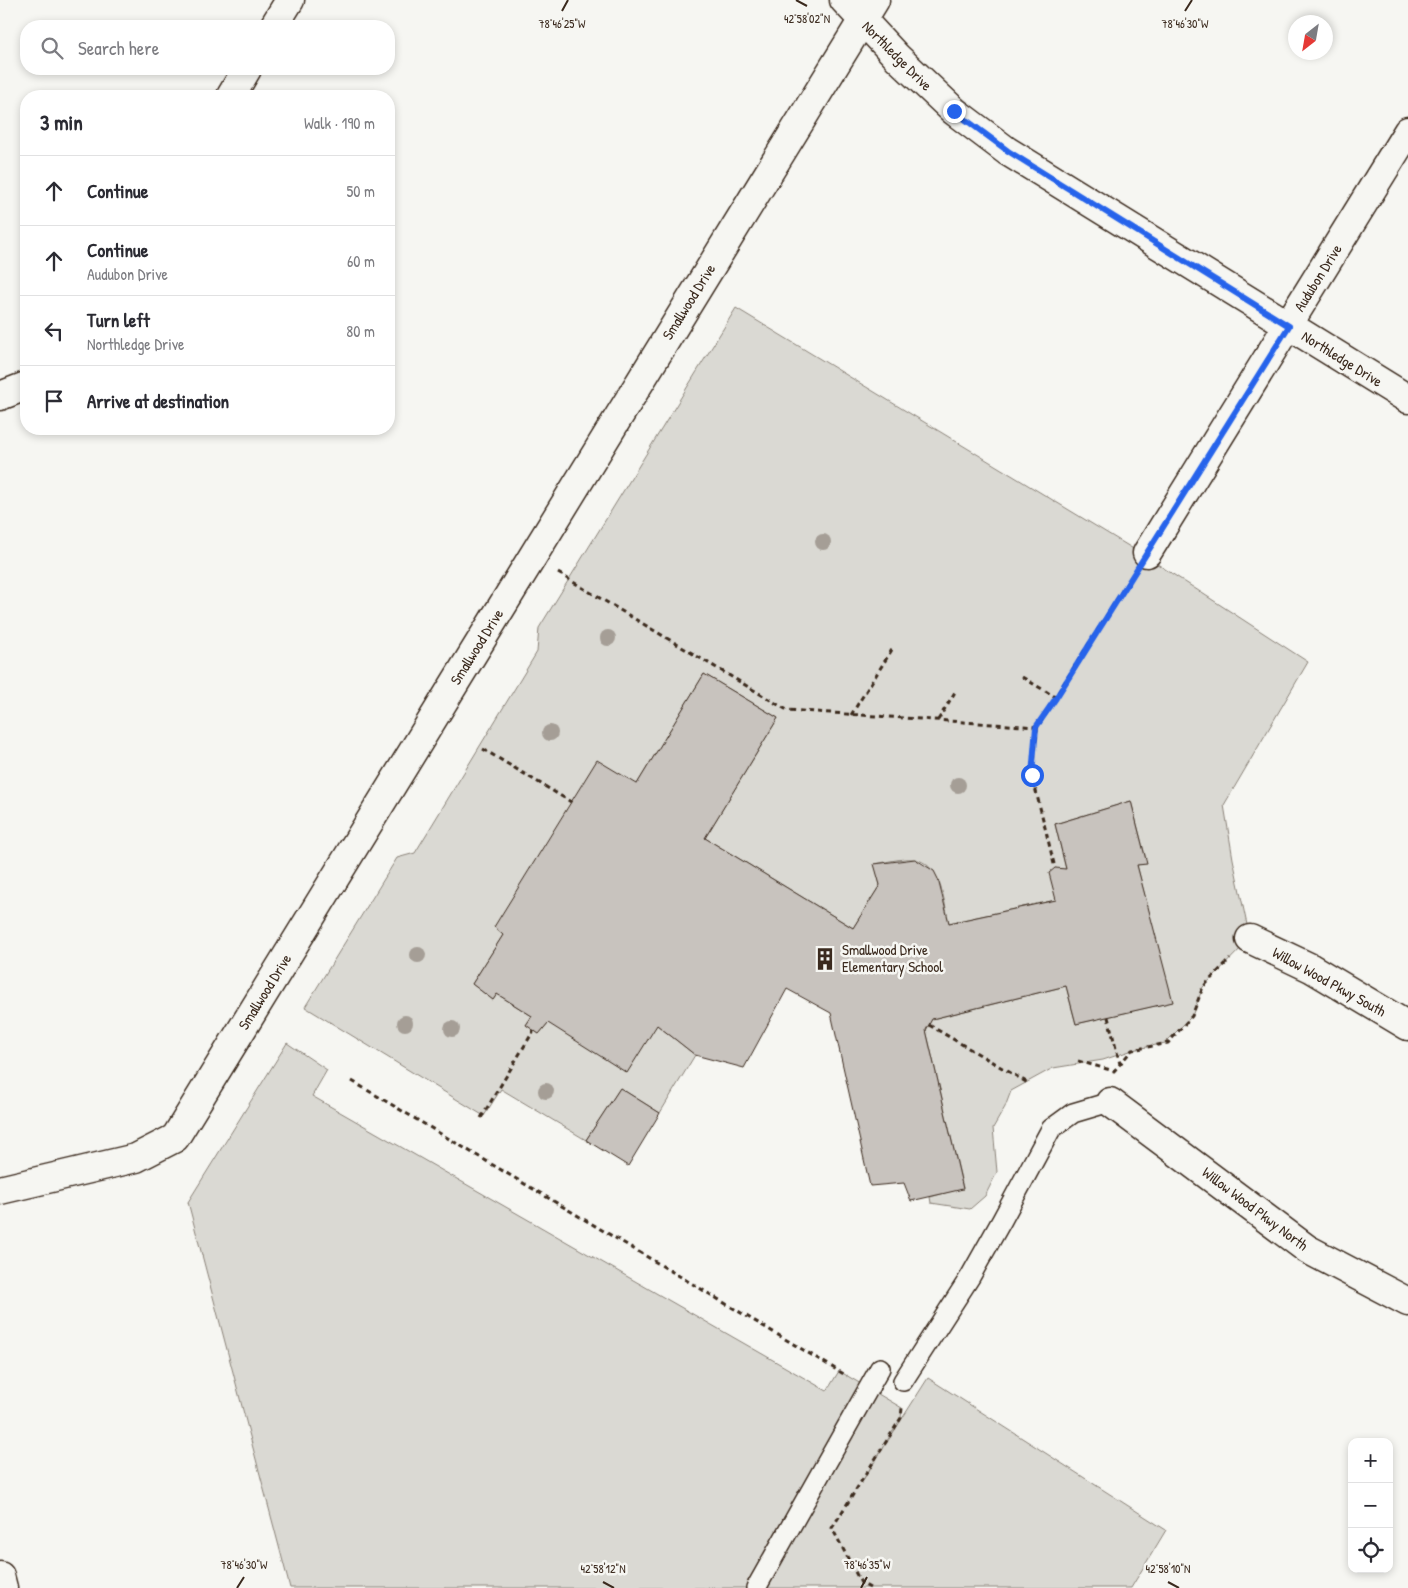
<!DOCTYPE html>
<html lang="en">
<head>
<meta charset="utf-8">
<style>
  body { margin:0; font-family:"Patrick Hand",sans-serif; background:#f7f7f7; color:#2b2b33 }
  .controls { position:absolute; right:15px; bottom:15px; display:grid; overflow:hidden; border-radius:10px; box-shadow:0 2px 8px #0003 }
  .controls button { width:45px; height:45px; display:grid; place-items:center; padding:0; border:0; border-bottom:1px solid #e1e1e2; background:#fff; color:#2b2b33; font:25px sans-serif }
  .compass { position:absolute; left:1288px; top:15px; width:45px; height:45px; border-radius:50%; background:#fff; box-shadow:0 2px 8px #0003; rotate:211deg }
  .stop { position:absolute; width:15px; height:15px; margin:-11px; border:4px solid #2563eb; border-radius:50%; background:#fff }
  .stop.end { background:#2563eb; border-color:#fff; box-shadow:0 1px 5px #0008 }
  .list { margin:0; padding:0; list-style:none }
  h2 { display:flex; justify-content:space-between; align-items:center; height:65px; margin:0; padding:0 20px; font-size:21px }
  h2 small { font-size:16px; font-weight:400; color:#7c7c81 }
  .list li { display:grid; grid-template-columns:32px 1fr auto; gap:15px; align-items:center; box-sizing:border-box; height:70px; padding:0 20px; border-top:1px solid #e1e1e2 }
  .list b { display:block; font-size:19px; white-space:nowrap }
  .list p { margin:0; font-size:16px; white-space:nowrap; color:#7c7c81 }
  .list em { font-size:16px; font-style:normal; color:#7c7c81 }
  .icon { flex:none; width:28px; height:28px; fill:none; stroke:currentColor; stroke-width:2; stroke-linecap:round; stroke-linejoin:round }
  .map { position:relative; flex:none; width:1408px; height:1588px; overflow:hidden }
  .search { position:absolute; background:#fff; box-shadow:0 2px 8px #0003; left:20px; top:20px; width:375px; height:55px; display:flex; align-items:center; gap:12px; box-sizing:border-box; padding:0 18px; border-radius:20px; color:#7c7c81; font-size:19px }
  .panel { position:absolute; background:#fff; box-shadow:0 2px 8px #0003; left:20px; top:90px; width:375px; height:345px; border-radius:20px }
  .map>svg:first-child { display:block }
  .green { fill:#dad9d3; stroke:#8a8278 }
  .building { fill:#c8c3be; stroke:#3b2a1e }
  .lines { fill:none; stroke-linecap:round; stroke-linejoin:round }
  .service-casing { stroke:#3b2a1e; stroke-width:22 }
  .minor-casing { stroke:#3b2a1e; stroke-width:31 }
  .path { stroke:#3b2a1e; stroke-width:3; stroke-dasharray:5 4; stroke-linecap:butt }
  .service { stroke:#f6f6f2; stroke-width:19 }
  .minor { stroke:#f6f6f2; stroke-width:28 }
  .tree { fill:#a59e96 }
  .route { stroke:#2563eb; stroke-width:6 }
  .ticks { fill:none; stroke:#3b2a1e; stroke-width:2 }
  .labels { text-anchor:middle; stroke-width:5; stroke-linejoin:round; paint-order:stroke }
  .street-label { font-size:15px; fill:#3b2a1e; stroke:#f6f6f2 }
  .poi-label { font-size:15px; fill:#3b2a1e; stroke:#f6f6f2; text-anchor:start }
  .ticks-label { font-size:12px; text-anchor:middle; fill:#3b2a1e; stroke:#f6f6f2; stroke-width:5; stroke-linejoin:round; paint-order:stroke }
</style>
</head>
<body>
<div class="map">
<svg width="1408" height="1588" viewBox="0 0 1408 1588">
  <rect width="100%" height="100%" fill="#f6f6f2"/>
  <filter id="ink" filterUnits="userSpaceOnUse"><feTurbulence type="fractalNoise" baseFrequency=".02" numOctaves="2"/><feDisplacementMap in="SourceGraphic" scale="10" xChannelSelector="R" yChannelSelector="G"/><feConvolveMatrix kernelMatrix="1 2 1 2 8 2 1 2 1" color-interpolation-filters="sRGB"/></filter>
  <g filter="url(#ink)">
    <path class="green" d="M736,308l409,248 163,106 -84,143 9,54 17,80 -47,48 -11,29 -27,27 -32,7 -30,10 -50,8 -42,23 -6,16 -12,21 4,44 -12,24 -15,13 -39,-6 -1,-6 33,-9 -37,-158 6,-11 134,-33 10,38 96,-22 -35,-137 10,-2 -16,-62 -76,23 11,45 -10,31 -107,23c-5,-21 -8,-61 -36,-64 -11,-1 -27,3 -38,5l5,21 -27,43 -148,-90 73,-120 -74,-44 -67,110 -134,151 -31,49 21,16 4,-6 35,22 -6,9 13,9 9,-11 109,2 38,30 -35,58 -40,-25 -34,52 -85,-51 -17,27 -179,-109 92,-149 18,-5 122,-201 2,-24z
      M287,1043l40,27 -15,26 515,295 12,-20 63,37 -1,10 -38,62 65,-102 238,152 -35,58h-841l-102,-386z"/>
    <path class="building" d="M704,674l74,44 -73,120 148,90 27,-43 -6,-21 41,-5 19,12 4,8 11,44 107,-23 -7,-27 6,-5 11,1 -11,-45 76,-23 16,63 -10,1 36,137 -97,22 -10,-38 -134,33 -6,11 37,159 -52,12 -7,-18 -34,3 -39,-173 -44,-24 -43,79 -49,-13 -38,-30 -30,48 -79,-50 -9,11 -13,-9 6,-9 -35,-22 -4,6 -21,-16 31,-49 -9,-8 103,-167 40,24z
      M620,1088l40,25 -32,53 -42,-26z"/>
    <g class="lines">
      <defs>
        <path id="service" d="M903,1381l67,-104 32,-57 49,-91 22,-16 37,-11
          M756,1588l124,-220"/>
        <path id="minor" d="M844,0l53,57 57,54 53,40 401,248
          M274,26l16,-26
          M231,96l16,-27
          M0,396l26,-10
          M1147,553l261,-422
          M1250,939l61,29 97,58
          M1110,1102l197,147 101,53
          M0,1190l136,-32 39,-20 700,-1138
          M0,1576l3,12"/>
      </defs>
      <use href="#service" class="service-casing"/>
      <use href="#minor" class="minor-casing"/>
      <path class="path" d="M558,573l229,137 250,17 94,-149
        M1022,677l35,21
        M851,715l42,-67
        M938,720l17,-28
        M1037,727l-5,48 23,93
        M483,749l88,53
        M1108,1017l12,47
        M929,1025l99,58
        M1078,1061l36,10 18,-21 36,-7 24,-27 11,-29 27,-28
        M352,1081l495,295
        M481,1118l53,-88
        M870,1588l-9,-5 -29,-55 69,-110 1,-10 -2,-1"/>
      <use href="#service" class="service"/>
      <use href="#minor" class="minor"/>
    </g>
    <g class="tree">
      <circle cx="823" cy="542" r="8"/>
      <circle cx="608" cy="638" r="8"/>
      <circle cx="550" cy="733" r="8"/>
      <circle cx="958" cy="785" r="8"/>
      <circle cx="418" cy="955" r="8"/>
      <circle cx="405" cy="1023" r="8"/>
      <circle cx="452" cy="1029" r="8"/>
      <circle cx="546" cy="1091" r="8"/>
    </g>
  </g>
  <g class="lines" filter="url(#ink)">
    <path class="route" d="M954,111l54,40 281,175 -233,372 -20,29 -4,48"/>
  </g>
  <path class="ticks" d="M796,0l11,6M562,11l6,-11M1185,11l7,-11M603,1582l11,6M1168,1582l11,6M237,1588l7,-11M861,1588l6,-11"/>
  <defs>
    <symbol id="building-bare" viewBox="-9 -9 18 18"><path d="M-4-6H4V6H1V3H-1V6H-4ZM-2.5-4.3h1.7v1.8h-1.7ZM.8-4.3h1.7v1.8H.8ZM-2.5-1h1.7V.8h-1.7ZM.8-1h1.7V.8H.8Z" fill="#3b2a1e" stroke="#f6f6f2" stroke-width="2.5" paint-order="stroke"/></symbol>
  </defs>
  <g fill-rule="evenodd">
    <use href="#building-bare" x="809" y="943" width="32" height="32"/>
  </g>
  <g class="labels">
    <g class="street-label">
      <text transform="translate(897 56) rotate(45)" y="5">Northledge Drive</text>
      <text transform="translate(1318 278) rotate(-58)" y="5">Audubon Drive</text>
      <text transform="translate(689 302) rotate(-58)" y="5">Smallwood Drive</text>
      <text transform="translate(1342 359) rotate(32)" y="5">Northledge Drive</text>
      <text transform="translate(477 647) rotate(-58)" y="5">Smallwood Drive</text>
      <text transform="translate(1329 982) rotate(29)" y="5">Willow Wood Pkwy South</text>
      <text transform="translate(265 992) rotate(-58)" y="5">Smallwood Drive</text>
      <text transform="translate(1255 1209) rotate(37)" y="5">Willow Wood Pkwy North</text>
    </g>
    <g class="poi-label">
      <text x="842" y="955">Smallwood Drive<tspan x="842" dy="17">Elementary School</tspan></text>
    </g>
  </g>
  <g class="ticks-label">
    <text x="807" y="23">42°58'02"N</text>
    <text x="562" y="28">78°46'25"W</text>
    <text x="1185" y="28">78°46'30"W</text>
    <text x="244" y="1569">78°46'30"W</text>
    <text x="867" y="1569">78°46'35"W</text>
    <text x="603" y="1573">42°58'12"N</text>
    <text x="1168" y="1573">42°58'10"N</text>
  </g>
</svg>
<div class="controls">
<button>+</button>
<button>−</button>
<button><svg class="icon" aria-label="locate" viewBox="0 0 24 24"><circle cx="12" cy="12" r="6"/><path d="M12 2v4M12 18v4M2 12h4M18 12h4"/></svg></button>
</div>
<svg class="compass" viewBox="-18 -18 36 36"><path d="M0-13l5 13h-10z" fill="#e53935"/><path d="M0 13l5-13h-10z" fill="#7c7c81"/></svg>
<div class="stop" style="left:1032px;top:775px"></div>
<div class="stop end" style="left:954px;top:111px"></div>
<div class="search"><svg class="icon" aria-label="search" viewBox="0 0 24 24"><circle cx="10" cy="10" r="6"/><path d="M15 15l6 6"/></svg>Search here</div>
<section class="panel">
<h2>3 min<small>Walk · 190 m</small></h2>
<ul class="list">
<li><svg class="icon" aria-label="ahead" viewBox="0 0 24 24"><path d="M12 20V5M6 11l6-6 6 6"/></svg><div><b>Continue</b></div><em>50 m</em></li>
<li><svg class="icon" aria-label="ahead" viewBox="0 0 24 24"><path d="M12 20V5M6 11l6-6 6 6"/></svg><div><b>Continue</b><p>Audubon Drive</p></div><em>60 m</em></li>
<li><svg class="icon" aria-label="left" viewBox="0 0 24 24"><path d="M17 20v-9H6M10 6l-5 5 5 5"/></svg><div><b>Turn left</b><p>Northledge Drive</p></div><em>80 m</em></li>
<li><svg class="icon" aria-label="arrive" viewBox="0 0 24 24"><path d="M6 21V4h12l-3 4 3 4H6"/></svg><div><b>Arrive at destination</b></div></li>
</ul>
</section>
</div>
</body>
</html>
